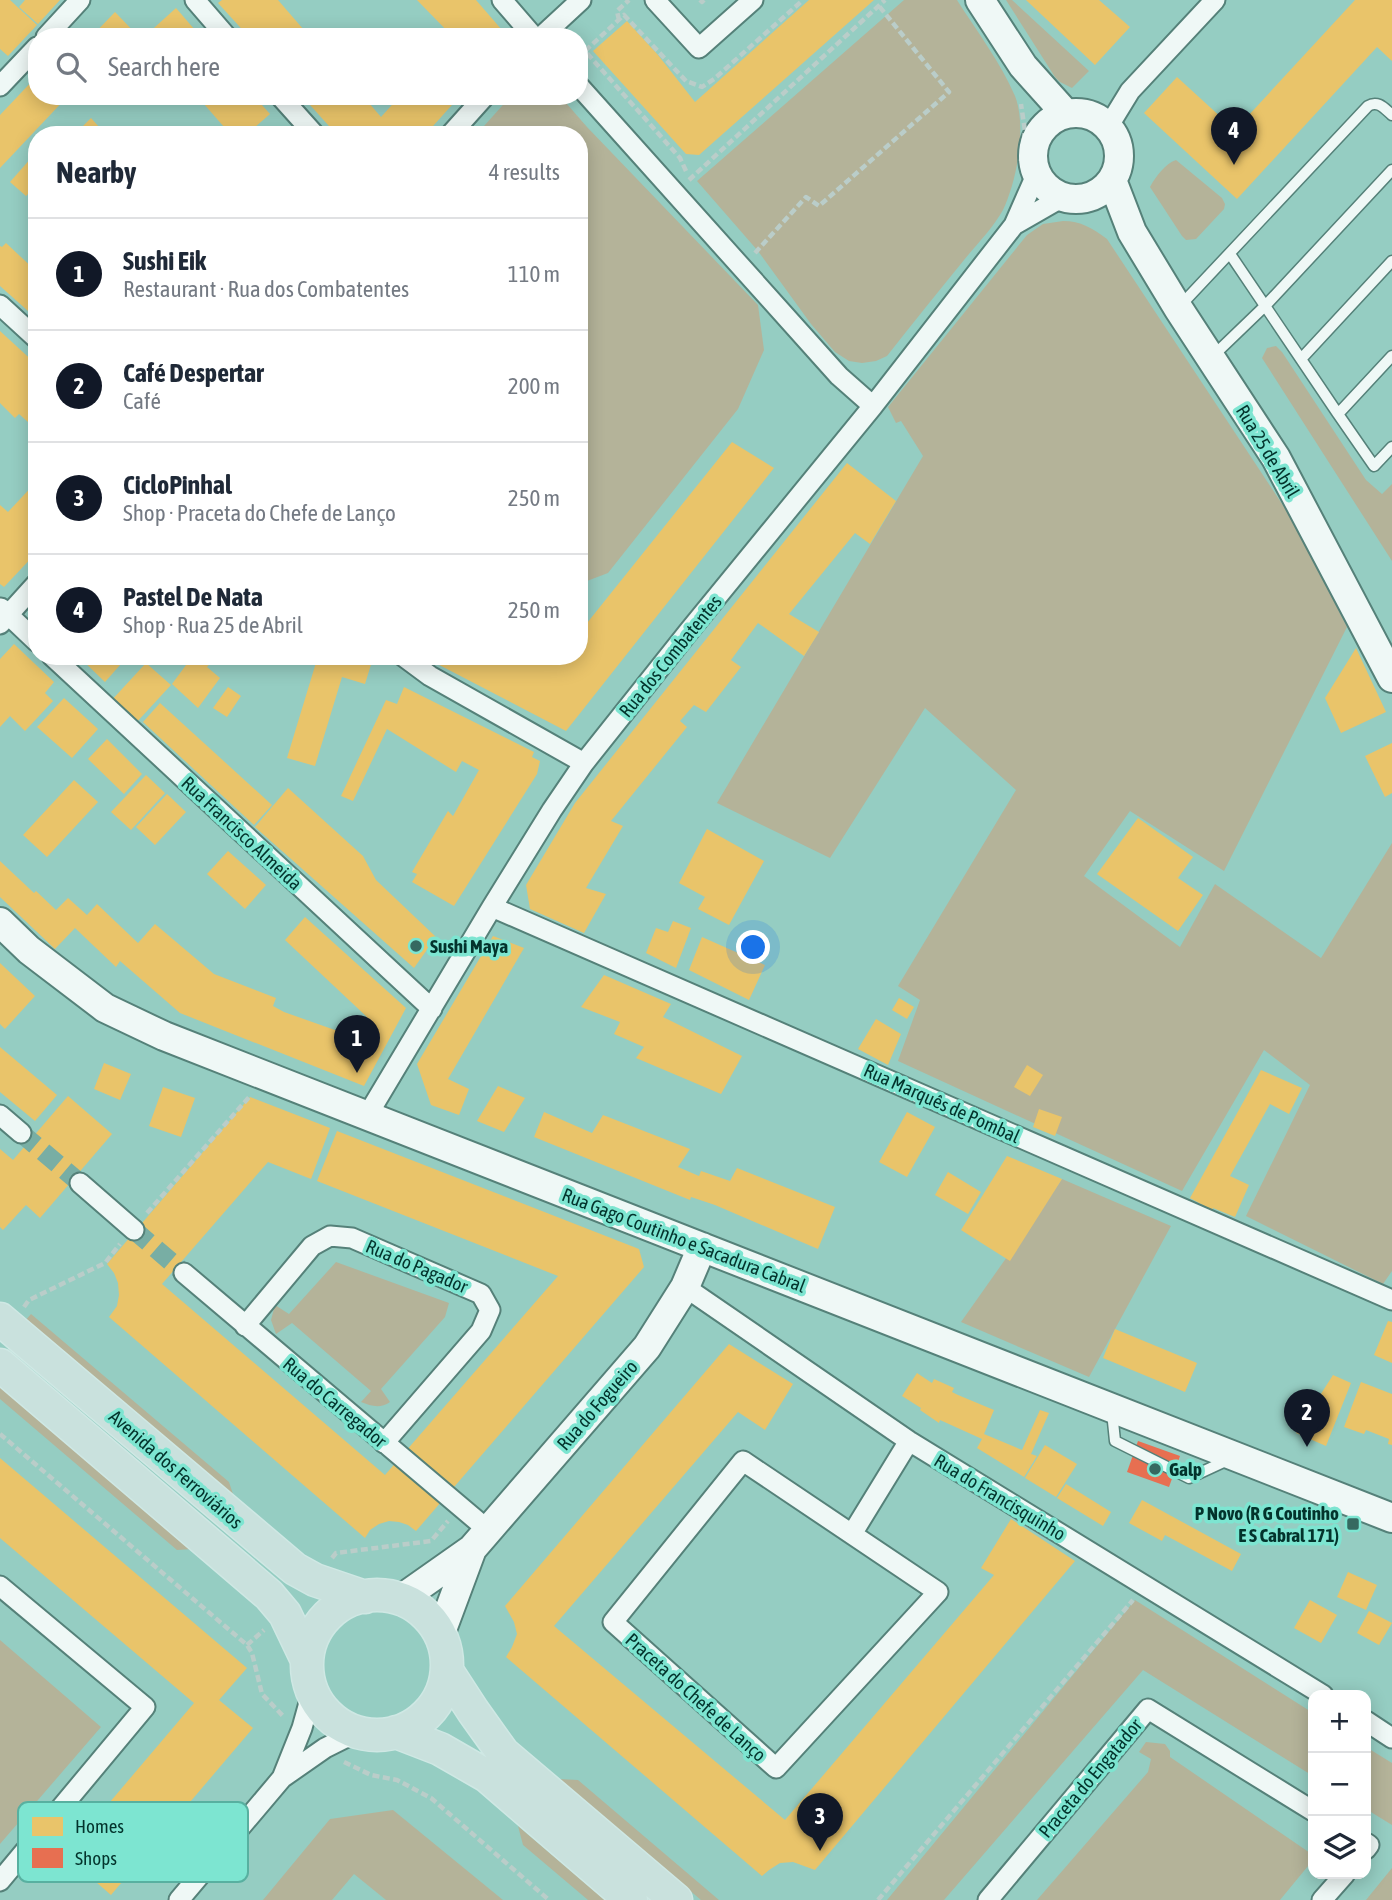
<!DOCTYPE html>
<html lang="en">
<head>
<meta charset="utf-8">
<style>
  body { margin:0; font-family:"Asap Condensed",sans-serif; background:#f6f6f7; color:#1f2937 }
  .controls { position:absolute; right:21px; bottom:21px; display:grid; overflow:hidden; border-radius:14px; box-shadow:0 4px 18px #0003 }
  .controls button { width:63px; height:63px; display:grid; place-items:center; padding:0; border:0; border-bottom:2px solid #e0e1e3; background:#fff; color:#1f2937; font:35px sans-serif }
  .you { position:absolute; left:754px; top:948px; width:24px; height:24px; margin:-18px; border:5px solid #fff; border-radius:50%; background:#1a73e8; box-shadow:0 0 0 10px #1a73e833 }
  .badge { display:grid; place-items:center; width:46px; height:46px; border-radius:50%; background:#111827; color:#fff; font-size:23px; font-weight:700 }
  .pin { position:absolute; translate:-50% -58px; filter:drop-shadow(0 2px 4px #0008) }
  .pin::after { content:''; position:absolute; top:37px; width:24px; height:21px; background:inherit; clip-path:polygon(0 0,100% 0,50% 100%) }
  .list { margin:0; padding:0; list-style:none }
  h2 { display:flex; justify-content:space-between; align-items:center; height:91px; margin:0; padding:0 28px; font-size:30px }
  h2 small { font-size:23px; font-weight:400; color:#747a83 }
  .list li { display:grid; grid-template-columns:46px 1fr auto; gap:21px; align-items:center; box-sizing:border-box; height:112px; padding:0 28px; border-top:2px solid #e0e1e3 }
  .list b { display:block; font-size:26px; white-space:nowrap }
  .list p { margin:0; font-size:23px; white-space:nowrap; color:#747a83 }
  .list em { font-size:23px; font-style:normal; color:#747a83 }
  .icon { flex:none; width:38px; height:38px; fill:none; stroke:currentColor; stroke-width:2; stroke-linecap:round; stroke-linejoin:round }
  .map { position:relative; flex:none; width:1392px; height:1900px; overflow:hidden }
  .search { position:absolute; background:#fff; box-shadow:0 4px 18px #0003; left:28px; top:28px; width:560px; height:77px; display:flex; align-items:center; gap:18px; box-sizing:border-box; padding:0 24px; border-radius:28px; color:#747a83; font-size:26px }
  .panel { position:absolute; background:#fff; box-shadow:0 4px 18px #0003; left:28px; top:126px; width:560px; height:539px; border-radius:28px }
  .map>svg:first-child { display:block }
  .green { fill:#b4b399 }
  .homes { fill:#e9c46a }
  .shops { fill:#e76f51 }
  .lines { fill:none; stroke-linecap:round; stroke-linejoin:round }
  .street-tunnel { stroke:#78aea4; stroke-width:19; stroke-dasharray:19 10; stroke-linecap:butt }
  .lane-casing { stroke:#558179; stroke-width:13 }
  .street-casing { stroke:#558179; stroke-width:23 }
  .secondary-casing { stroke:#558179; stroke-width:32 }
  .primary-casing { stroke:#cfe8e4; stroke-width:35 }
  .path { stroke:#bacdc9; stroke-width:4.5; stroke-dasharray:7 3.5; stroke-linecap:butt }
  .lane { stroke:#eff8f6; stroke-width:10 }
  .street { stroke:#eff8f6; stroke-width:19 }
  .secondary { stroke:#eff8f6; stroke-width:28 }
  .primary { stroke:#c9e1dd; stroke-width:32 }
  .poi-dot { fill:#366960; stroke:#7de5d1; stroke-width:2.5 }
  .labels { text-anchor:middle; stroke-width:7; stroke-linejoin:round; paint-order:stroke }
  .street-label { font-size:19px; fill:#03332c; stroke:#7de5d1 }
  .poi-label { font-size:19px; font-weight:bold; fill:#03332c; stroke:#7de5d1; text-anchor:start }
  .key { fill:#7de5d1; stroke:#58b0a0; stroke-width:2 }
  .key-label { font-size:19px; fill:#03332c }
</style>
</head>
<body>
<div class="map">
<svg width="1392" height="1900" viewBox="0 0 1392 1900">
  <rect width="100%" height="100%" fill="#95cdc2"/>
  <path class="green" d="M904,0h53c19,30 44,63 58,96 12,30 2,85 -12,114 -10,18 -26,34 -39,50 -26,32 -52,64 -77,96l-11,5 -14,2 -13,-2 -14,-9 -24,-28 -53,-73 -61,-70z
    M1006,0h6l77,71 -17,17 -12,-6 -5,-5z
    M511,96h49l27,31 171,178 6,45 -26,59 -130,164 -29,11v-449h-103z
    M1176,160l46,38 3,6 -1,5 -28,30 -10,1 -4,-4 -32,-49c6,-11 15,-23 26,-27z
    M1063,221c18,0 29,7 44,18l187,283 53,105 -123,244 -94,-60 -46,65 96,71 35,-63 106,74 71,-115v428l-9,13 -137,-68 64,-131 -46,-35 -82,141 -284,-130 22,-61 -22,-14 118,-196 -91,-82 -95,150 -113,-55 206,-347 -22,-35 -5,2 -8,-16 139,-172 16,-11z
    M1276,346l6,6 84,128 16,14 10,-10v77l-130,-203 5,-10z
    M1062,1179l109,47 -82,151 -128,-55z
    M336,1262l113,41 -4,14 -64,72 9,13c-10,7 -19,4 -29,0l10,-11 -79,-68 -16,11 -5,-14 4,-15 14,9z
    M31,1314l198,168 7,21 -212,-181z
    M0,1384l193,165 -16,1 -177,-151z
    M1135,1600l178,113v63l-170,-106 -199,230h-57z
    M0,1640l101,87 -101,117z
    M1146,1742l19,2 5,7v6l143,98v5l-33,40h-243l111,-128 3,-13 -12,-7z
    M1366,1747l26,16v62l-26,-16z
    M559,1779l19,1 141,120h-18z
    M393,1810l110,90h-117l-32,-26 -22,26h-69l67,-81z
    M518,1826l87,74h-17l-65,-55z
    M1392,1868v32h-26z"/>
  <path class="homes" d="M0,0h10l27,25 -29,31 -8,-7z
    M25,0h35l-22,24 -19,-17z
    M222,0h56l32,37h-61l-31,-34z
    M417,0h59l32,37h-55z
    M809,0h65l-175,155 -13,-1 -93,-103 34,-30 31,34 37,47z
    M1026,0h73l31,27 -35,38z
    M1355,0h37v61l-15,-14 -140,152 -93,-86 33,-36 58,53z
    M176,8l25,29h-57z
    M115,12l24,25h-48z
    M37,76v20h31l-68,72v-53z
    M197,96h57l16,18 -24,21h-15z
    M302,96h61l18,21 19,-21h60l-35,39h-88z
    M91,118l9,10 -6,7h-20z
    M32,157l5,4v24l-11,11 -16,-14z
    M6,243l31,29v47l-37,-33v-40l2,1z
    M0,331l37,34v65l-18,-16 -4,4 -15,-15z
    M732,442l42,26 -208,263 -144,-75h120l13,8 5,-8h19v-23z
    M847,463l49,38 -26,43 -15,-11 -66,81 30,18 -15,24 -46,-33 -27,37 10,7 -35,45 -12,-7 -14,16 7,6 -76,94 12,5 -37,62 20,6 -22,39 -54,-24 -4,-24 49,-82z
    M37,481v71l-33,35 -4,-3v-79l8,7z
    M14,644l40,38 -9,11 8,8 -28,30 -15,-15 -10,11v-68z
    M1356,648l30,64 -45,21 -16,-35z
    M78,656h50l-23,26z
    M185,656h31l-9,11 13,11 -22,30 -26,-24 17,-23z
    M318,656h49l6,2 -8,26 -23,-7 -27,89 -28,-8z
    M146,663l25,22 -36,39 -25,-22z
    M228,687l13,9 -14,21 -14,-9z
    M404,687l130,65 -2,5 8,4 -3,13 -83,132 -42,-24 5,-8 -5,-2 36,-61 5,5 26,-46 -17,-9 -6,11 -69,-43 -34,72 -12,-5 45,-96 11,4z
    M64,698l34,31 -26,29 -35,-31z
    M160,703l112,102 -18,20 -111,-103z
    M107,739l35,35 -18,20 -36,-35z
    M1392,743v50l-7,4 -20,-41z
    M146,775l19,18 -34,37 -20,-18z
    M74,780l24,22 -51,55 -24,-22z
    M288,788l75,68 13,24 60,57 -22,31 -159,-141z
    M167,794l19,18 -31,33 -19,-18z
    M1138,818l55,39 -15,21 25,17 -25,36 -81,-57z
    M707,829l57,32 -35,64 -31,-16 7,-12 -26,-14z
    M228,851l38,34 -21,24 -38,-35z
    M0,861l34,32 2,-2 20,19 12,-12 19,17 10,-11 41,39 17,-19 59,50 62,24 -3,8 11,6 65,23 18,-18 -82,-77 20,-23 101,91 -42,78 -184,-73 -60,-52 -4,6 -41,-39 -20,21 -55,-52z
    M673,921l18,7 -15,40 -30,-15 10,-25 12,4z
    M493,936l31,12 -76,131 21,10 -10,26 -28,-10 -14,-41z
    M702,937l63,28 -16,35 -60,-30z
    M0,963l35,33 -30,33 -5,-5z
    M604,975l67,29 -8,13 79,39 -21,38 -85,-36 8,-11 -30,-13 6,-12 -39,-15z
    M899,998l15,9 -7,12 -15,-9z
    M876,1019l25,15 -13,31 -30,-16z
    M0,1047l57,48 -22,26 -35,-29z
    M104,1063l27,11 -11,26 -26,-11z
    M1027,1065l16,10 -13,21 -16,-9z
    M1261,1070l41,18 -13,26 -19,-10 -40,72 19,9 -14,32 -22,-9 -1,2 -22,-12z
    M498,1086l27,12 -21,34 -27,-11z
    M163,1087l32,11 -14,39 -32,-11z
    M68,1096l44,38 -72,84 -14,-13 -23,25 -3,-3v-78l13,11z
    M250,1097l80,31 -19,51 -43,-17 -106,122 223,191 173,-199 -241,-95 20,-50 302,118 5,18 -228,264 -8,-6 -9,-3 -10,-1 -10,3 -9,6 -5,8 -256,-221 8,-11 2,-11 -1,-12 -4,-10 -7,-9z
    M1039,1109l23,8 -7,19 -22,-9z
    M544,1112l48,21 11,-18 87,34 -12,18 21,9 2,-5 29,10 7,-13 98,39 -17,42 -103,-44 -24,-8 -1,3 -156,-63z
    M907,1112l28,15 -28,50 -28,-15z
    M1007,1156l55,23 -52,82 -49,-31z
    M948,1172l33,20 -13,22 -33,-19z
    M1388,1321l4,1v41l-18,-8z
    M1115,1329l82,34 -12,29 -82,-34z
    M729,1344l64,40 -28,46 -27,-18 -184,214 231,194 209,-245 -13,-7 30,-49 64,42 -260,309 -22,-8 -13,1 -11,7 -7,6 -256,-219 6,-10 5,-13 -3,-12 -9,-16z
    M917,1373l15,10 2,-4 20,9 -2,4 6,3 36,15 -10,24 38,16 18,-40 9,3 -18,41 6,2 -13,21 -47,-29 5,-9 -42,-19 -1,3 -19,-13 1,-2 -19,-12z
    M1333,1375l18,8 -25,63 -30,-13z
    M1361,1382l31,12v51l-4,-1 1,-5 -23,-9 -2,4 -20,-7z
    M1045,1445l32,19 -21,33 -31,-19z
    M0,1458l247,210 -28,32 34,28 -142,167 -46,-40 129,-152 -194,-165z
    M1066,1484l45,28 -8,14 -46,-28z
    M1142,1500l99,54 -9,17 -67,-36 -3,6 -33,-18z
    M1348,1572l29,13 -11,25 -29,-13z
    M1310,1600l27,15 -16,28 -27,-15z
    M1369,1611l23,12 -13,22 -22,-12z"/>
  <path class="shops" d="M1138,1441l42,15 -11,31 -42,-15z"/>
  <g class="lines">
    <path class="street-tunnel" d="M21,1133l59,50
      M134,1230l50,43"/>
    <defs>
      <path id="lane" d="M1230,254l108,160 54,-58
        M1180,306l188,-200c10,-6 16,2 24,9
        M1213,356l53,-51 126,-135
        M1301,359l91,-98
        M1338,414l36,52 18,-19
        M1112,1412l3,29 74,37 41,-19"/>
      <path id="street" d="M195,0l32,37
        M502,0l32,37
        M655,0l44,48 54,-48
        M46,37l34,-37
        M541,37l40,-37
        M0,86l37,-39
        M579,86l260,290 34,30
        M280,96l35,39
        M1108,127l22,-36 85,-91
        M450,135l35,-39
        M1014,225l47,-27
        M0,305l37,34
        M1,608l36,34
        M0,624l37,-41
        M52,656l380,353
        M403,656l27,20 154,87
        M492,907l900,393
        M0,1115l21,18
        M367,1116l125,-209 60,-97 32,-47 105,-132 184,-225 141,-181 22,-50
        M80,1183l54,47
        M184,1273l304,257
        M685,1287l224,154 414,254
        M245,1326l67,-80 18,-10 22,2 129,56 9,16 -9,21 -97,112
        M743,1461l195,131 -162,176 -163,-146z
        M852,1534l57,-93
        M0,1586l145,121 -145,174
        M1366,1721l26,17
        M282,1778l20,-50 10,-36
        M1366,1843l3,2 -3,4
        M179,1900l103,-122 43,-30 32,-16
        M988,1900l160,-191 165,102
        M1322,1900l23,-26"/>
      <path id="secondary" d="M980,0l43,66 43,48
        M1033 156a43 43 0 1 1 86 0a43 43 0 1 1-86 0Z
        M1112,180l20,52 46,76 98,150 116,220
        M0,922l29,28 76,58 59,28 1228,482
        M401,1599l71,-50 175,-202 38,-60 17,-40
        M440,1635l32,-86"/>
      <path id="primary" d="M0,1319l295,250 20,11 50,17
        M0,1365l269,230 16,19 22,46
        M307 1665a70 70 0 1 1 140 0a70 70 0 1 1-140 0Z
        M447,1671l26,40 30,42 173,147
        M396,1732l44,17 47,27 144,124"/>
    </defs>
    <use href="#lane" class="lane-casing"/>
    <use href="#street" class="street-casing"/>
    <use href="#secondary" class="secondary-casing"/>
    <use href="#primary" class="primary-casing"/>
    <path class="path" d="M700,0l2,2 2,-2
      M619,20l-2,-9 12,-11
      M1021,161l4,-30 -4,-27
      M686,171l-6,-13 -95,-107 39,-36 62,66 16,6 12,-8 89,-79
      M689,180l196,-180
      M755,253l51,-56 13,9 130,-114 -70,-86
      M147,1213l103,-117
      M24,1307l5,-7 76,-37 15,-19
      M0,1434l247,211 5,8 10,41 22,23
      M332,1558l4,-5 95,-12 17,-20
      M247,1645l17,-15
      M344,1762l27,13 26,5 34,18 118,102
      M878,1900l255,-300"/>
    <use href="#lane" class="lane"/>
    <use href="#street" class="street"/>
    <use href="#secondary" class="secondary"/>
    <use href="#primary" class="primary"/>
  </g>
  <g class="poi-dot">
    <circle cx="416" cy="946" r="7"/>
    <circle cx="1155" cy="1469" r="7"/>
    <rect x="1346" y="1517" width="14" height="14" rx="3.5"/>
  </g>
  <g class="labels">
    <g class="street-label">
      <text transform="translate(1268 451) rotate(59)" y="7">Rua 25 de Abril</text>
      <text transform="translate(670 656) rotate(-51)" y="7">Rua dos Combatentes</text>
      <text transform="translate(242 833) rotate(43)" y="7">Rua Francisco Almeida</text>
      <text transform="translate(942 1103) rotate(24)" y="7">Rua Marquês de Pombal</text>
      <text transform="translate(684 1240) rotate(21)" y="7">Rua Gago Coutinho e Sacadura Cabral</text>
      <text transform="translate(417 1266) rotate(23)" y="7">Rua do Pagador</text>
      <text transform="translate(335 1402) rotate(40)" y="7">Rua do Carregador</text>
      <text transform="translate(597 1405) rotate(-49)" y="7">Rua do Fogueiro</text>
      <text transform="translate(176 1469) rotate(41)" y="7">Avenida dos Ferroviários</text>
      <text transform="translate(1000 1497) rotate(31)" y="7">Rua do Francisquinho</text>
      <text transform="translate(696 1697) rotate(42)" y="7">Praceta do Chefe de Lanço</text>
      <text transform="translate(1090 1778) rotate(-50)" y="7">Praceta do Engatador</text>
    </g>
    <g class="poi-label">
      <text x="430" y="953">Sushi Maya</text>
      <text x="1169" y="1476">Galp</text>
      <text x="1339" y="1520" text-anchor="end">P Novo (R G Coutinho<tspan x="1339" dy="22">E S Cabral 171)</tspan></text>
    </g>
  </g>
  <rect x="18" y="1802" width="230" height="80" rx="10" class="key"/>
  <rect x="32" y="1817" width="31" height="19" fill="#e9c46a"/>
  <rect x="32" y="1848" width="31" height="20" fill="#e76f51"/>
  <g class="key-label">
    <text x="75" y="1833">Homes</text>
    <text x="75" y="1865">Shops</text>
  </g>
</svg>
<div class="controls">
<button>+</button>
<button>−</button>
<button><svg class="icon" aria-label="layers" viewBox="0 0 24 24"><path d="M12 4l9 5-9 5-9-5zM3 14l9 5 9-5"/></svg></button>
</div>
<div class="you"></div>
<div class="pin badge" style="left:357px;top:1073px">1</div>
<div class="pin badge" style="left:1307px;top:1447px">2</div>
<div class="pin badge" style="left:820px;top:1851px">3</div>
<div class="pin badge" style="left:1234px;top:165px">4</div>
<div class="search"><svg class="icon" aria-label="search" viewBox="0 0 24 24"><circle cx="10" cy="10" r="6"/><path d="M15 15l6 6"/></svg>Search here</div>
<section class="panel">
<h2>Nearby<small>4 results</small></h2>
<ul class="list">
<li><span class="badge">1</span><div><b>Sushi Eik</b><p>Restaurant · Rua dos Combatentes</p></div><em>110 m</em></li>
<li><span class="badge">2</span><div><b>Café Despertar</b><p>Café</p></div><em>200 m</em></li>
<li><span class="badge">3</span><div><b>CicloPinhal</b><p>Shop · Praceta do Chefe de Lanço</p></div><em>250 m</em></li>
<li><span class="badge">4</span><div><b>Pastel De Nata</b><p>Shop · Rua 25 de Abril</p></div><em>250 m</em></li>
</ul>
</section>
</div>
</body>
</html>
